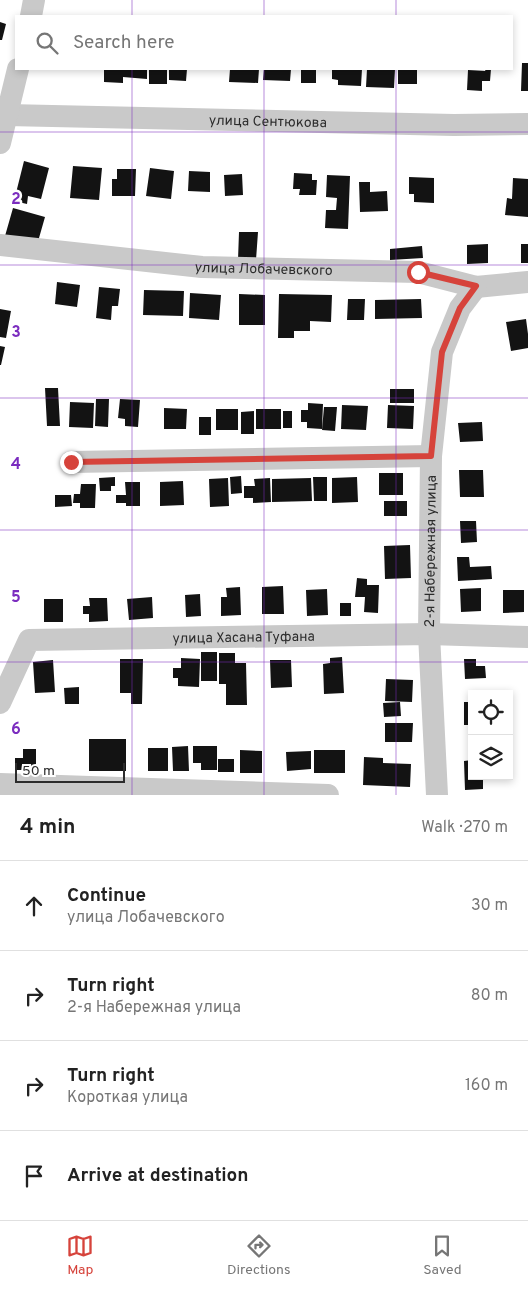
<!DOCTYPE html>
<html lang="en">
<head>
<meta charset="utf-8">
<style>
  body { margin:0; font-family:Overpass,sans-serif; background:#f6f6f6; color:#222 }
  .controls { position:absolute; right:15px; bottom:15px; display:grid; overflow:hidden; border-radius:0px; box-shadow:0 2px 8px #0003 }
  .controls button { width:45px; height:45px; display:grid; place-items:center; padding:0; border:0; border-bottom:1px solid #e0e0e0; background:#fff; color:#222; font:25px sans-serif }
  .scale { position:absolute; left:15px; bottom:12px; width:110px; box-sizing:border-box; padding-left:5px; border:2px solid #2c2c2c; border-top:0; font-size:14px; line-height:18px; white-space:nowrap; color:#2c2c2c; -webkit-text-stroke:4px #fff; paint-order:stroke }
  .stop { position:absolute; width:15px; height:15px; margin:-11px; border:4px solid #d6433b; border-radius:50%; background:#fff }
  .stop.end { background:#d6433b; border-color:#fff; box-shadow:0 1px 5px #0008 }
  .list { margin:0; padding:0; list-style:none }
  h2 { display:flex; justify-content:space-between; align-items:center; height:65px; margin:0; padding:0 20px; font-size:21px }
  h2 small { font-size:16px; font-weight:400; color:#767676 }
  .list li { display:grid; grid-template-columns:32px 1fr auto; gap:15px; align-items:center; box-sizing:border-box; height:90px; padding:0 20px; border-top:1px solid #e0e0e0 }
  .list b { display:block; font-size:19px; white-space:nowrap }
  .list p { margin:0; font-size:16px; white-space:nowrap; color:#767676 }
  .list em { font-size:16px; font-style:normal; color:#767676 }
  .icon { flex:none; width:28px; height:28px; fill:none; stroke:currentColor; stroke-width:2; stroke-linecap:round; stroke-linejoin:round }
  .map { position:relative; flex:none; width:528px; height:795px; overflow:hidden }
  .search { position:absolute; background:#fff; box-shadow:0 2px 8px #0003; left:15px; right:15px; top:15px; height:55px; display:flex; align-items:center; gap:12px; box-sizing:border-box; padding:0 18px; border-radius:0px; color:#767676; font-size:19px }
  .sheet { height:425px; background:#fff }
  nav { display:flex; justify-content:space-around; align-items:center; box-sizing:border-box; height:70px; border-top:1px solid #e0e0e0; background:#fff; font-size:14px; color:#767676 }
  nav a { display:grid; justify-items:center; gap:2px }
  nav .on { color:#d6433b }
  .map>svg:first-child { display:block }
  .building { fill:#131313 }
  .lines { fill:none; stroke-linecap:round; stroke-linejoin:round }
  .minor { stroke:#c9c9c9; stroke-width:22 }
  .route { stroke:#d6433b; stroke-width:6 }
  .grid { fill:none; stroke:#7b2cbf; stroke-width:1; stroke-opacity:0.55 }
  .labels { text-anchor:middle; stroke-width:5; stroke-linejoin:round; paint-order:stroke }
  .street-label { font-size:14px; fill:#2c2c2c; stroke:#fff }
  .grid-label { font-size:16px; text-anchor:middle; font-weight:bold; fill:#7b2cbf; stroke:#fff; stroke-width:5; stroke-linejoin:round; paint-order:stroke }
</style>
</head>
<body>
<div class="map">
<svg width="528" height="795" viewBox="0 0 528 795">
  <rect width="100%" height="100%" fill="#fff"/>
  <path class="building" d="M0,22l6,2 -4,16h-2z
    M522,63h6v28h-7z
    M104,69h43v10l-24,-2v6l-19,-1z
    M149,69h18v15h-18z
    M169,69h18l-1,12 -17,-1z
    M230,69h29l-1,14 -29,-1z
    M264,69h27l-1,12 -27,-1z
    M301,69h15v14h-15z
    M332,69h30l-1,17 -23,-1v-5l-6,-1z
    M367,69h28l-1,19 -28,-1z
    M398,69h19v15h-19z
    M486,69h5l-1,12h-8v10l-15,-1 1,-20 17,1z
    M24,161l25,7 -8,31 -13,-3 -1,8 -13,-3z
    M73,166l29,2 -3,32 -29,-2z
    M150,168l24,3 -3,28 -25,-3z
    M117,169h19l-1,27h-23v-17h5z
    M189,171l21,1v20l-22,-1z
    M294,173l18,1v6h5l-1,15h-17l1,-6h-7z
    M242,174l1,21 -18,1 -1,-21z
    M327,175l23,1 -2,53 -23,-1 1,-18h10l1,-12 -11,-1z
    M409,177l25,1v25l-20,-1v-8h-5z
    M513,178l15,1v38l-23,-2 2,-17 5,1z
    M359,182h11v10l17,-1 1,20 -28,1z
    M13,208l32,9 -8,28 -32,-9z
    M239,232h19l-2,28h-18z
    M488,244v19l-21,1v-19z
    M521,244h7v19h-7z
    M422,246l1,12 -33,2v-11z
    M57,282l23,3 -3,22 -22,-3z
    M99,287l21,2 -2,17h-6l-1,14 -15,-2z
    M144,290l40,1 -1,25 -40,-1z
    M190,293l31,2 -2,25 -30,-2z
    M239,294l26,1v30h-26z
    M279,294l53,1 -1,27 -21,-1v10h-16v7h-16z
    M348,299h17l-1,21h-17z
    M421,299l1,19 -47,1v-19z
    M0,309l11,2 -5,27 -6,-1z
    M526,319l2,15v14l-17,3 -5,-29z
    M0,346l5,1 -4,18h-1z
    M45,388h13l2,38h-13z
    M390,389h24v14h-24z
    M96,399h13l-1,28 -13,-1z
    M120,399l20,1 -2,27 -13,-1v-7l-7,-1z
    M70,402l24,1 -1,25 -24,-1z
    M308,403l15,1 -1,25 -15,-1v-6h-6v-12h7z
    M342,405l26,1 -2,24 -25,-1z
    M388,405l26,1 -1,23 -26,-1z
    M324,407h13l-2,24 -13,-1z
    M164,408l23,1 -1,20h-22z
    M216,409h22v21h-22z
    M256,409h25v20h-25z
    M254,411v23h-13v-22z
    M283,411h9v17h-9z
    M199,417h12v18h-12z
    M482,422l1,19 -23,1 -2,-19z
    M459,470h24l1,27h-24z
    M379,473h24v22h-24z
    M241,476l1,17 -11,1 -1,-17z
    M115,477v9h-4v5h-11l-1,-13z
    M313,477h14v24h-13z
    M357,477l1,25 -26,1v-25z
    M228,478l1,28 -19,1 -1,-28z
    M270,478l1,24 -18,1v-5h-9v-12h11l-1,-7z
    M311,478l1,23 -40,1v-23z
    M183,481l1,24 -24,1v-24z
    M125,482h15v24h-14v-3h-10v-8h10z
    M81,484h15l-1,24h-15v-5h-7l1,-9h6z
    M55,495h16l1,11 -17,1z
    M384,501h23v15h-23z
    M460,521h16l1,21 -16,1z
    M410,545l1,33 -26,1 -1,-33z
    M457,557h12l1,10 21,-1 1,13 -34,2z
    M357,578l10,1v6h12l-1,28 -14,-1 1,-15h-10z
    M283,586l1,28h-22v-27z
    M240,587l1,28 -20,1v-19h6l-1,-9z
    M481,588v23l-20,1 -1,-23z
    M327,589l1,26 -21,1 -1,-26z
    M503,590h21v22l-21,1z
    M200,594l1,22 -15,1 -1,-22z
    M152,597l1,21 -24,2 -2,-21z
    M89,598h18l1,23 -19,1v-8h-6v-8h7z
    M44,599h19v23h-19z
    M340,603h11v13h-11z
    M201,652h16v29h-16z
    M219,653h16v10h11l1,42h-21v-21h-7z
    M342,657l2,36 -20,1 -1,-30 7,-1v-5z
    M181,658l19,1 -1,28 -21,-1v-8h-5v-10h8z
    M120,659h23l-1,45h-11v-11h-11z
    M464,659h12v7h9l1,12 -21,1z
    M53,660l2,32 -20,1 -2,-31z
    M270,660h21l1,27 -21,1z
    M386,679l27,1 -1,22 -27,-1z
    M79,687v17h-14l-1,-16z
    M400,702l1,14 -17,1 -1,-14z
    M464,702h8v23h-8z
    M385,723h28l-1,19h-27z
    M89,739h37v32h-37z
    M188,746l1,25h-16l-1,-24z
    M193,746h24v24h-16v-7h-8z
    M148,748h20v23h-20z
    M23,749h13v21h-21v-12h8z
    M240,750l22,1v22h-22z
    M314,750h31v23h-31z
    M311,751v18l-24,2 -1,-19z
    M364,757l19,1v5l28,1 -1,23 -47,-2z
    M218,759h16v13h-16z
    M472,760v16h11v13l-18,1 -1,-29z"/>
  <g class="lines">
    <g class="minor">
      <path d="M31,16l3,-16"/>
      <path id="s1" d="M7,115l447,10 74,-1"/>
      <path d="M0,143l18,-74"/>
      <path id="s2" d="M0,245l202,22 216,5 58,15 52,-5"/>
      <path d="M71,462l360,-6"/>
      <path id="s3" d="M0,703l29,-63 400,-6 99,3"/>
      <path d="M0,784l328,11"/>
      <path id="s4" d="M437,795l-8,-161 2,-178 11,-104 18,-44 16,-21"/>
    </g>
  </g>
  <g class="lines">
    <path class="route" d="M71,462l360,-6 11,-104 18,-44 16,-22 -58,-14"/>
  </g>
  <path class="grid" d="M132,0v16M264,0v16M396,0v16M132,69v726M264,69v726M396,69v726M0,132h528M0,265h528M0,398h528M0,530h528M0,662h528"/>
  <g class="labels">
    <g class="street-label">
      <text dy="5" stroke="none"><textPath href="#s1" startOffset="261">улица Сентюкова</textPath></text>
      <text dy="5" stroke="none"><textPath href="#s2" startOffset="265">улица Лобачевского</textPath></text>
      <text dy="5" stroke="none"><textPath href="#s4" startOffset="244">2-я Набережная улица</textPath></text>
      <text dy="5" stroke="none"><textPath href="#s3" startOffset="284">улица Хасана Туфана</textPath></text>
    </g>
  </g>
  <g class="grid-label">
    <text x="16" y="204">2</text>
    <text x="16" y="337">3</text>
    <text x="16" y="469">4</text>
    <text x="16" y="602">5</text>
    <text x="16" y="734">6</text>
  </g>
</svg>
<div class="controls">
<button><svg class="icon" aria-label="locate" viewBox="0 0 24 24"><circle cx="12" cy="12" r="6"/><path d="M12 2v4M12 18v4M2 12h4M18 12h4"/></svg></button>
<button><svg class="icon" aria-label="layers" viewBox="0 0 24 24"><path d="M12 4l9 5-9 5-9-5zM3 14l9 5 9-5"/></svg></button>
</div>
<div class="scale">50 m</div>
<div class="stop" style="left:418px;top:272px"></div>
<div class="stop end" style="left:71px;top:462px"></div>
<div class="search"><svg class="icon" aria-label="search" viewBox="0 0 24 24"><circle cx="10" cy="10" r="6"/><path d="M15 15l6 6"/></svg>Search here</div>
</div>
<section class="sheet">
<h2>4 min<small>Walk · 270 m</small></h2>
<ul class="list">
<li><svg class="icon" aria-label="ahead" viewBox="0 0 24 24"><path d="M12 20V5M6 11l6-6 6 6"/></svg><div><b>Continue</b><p>улица Лобачевского</p></div><em>30 m</em></li>
<li><svg class="icon" aria-label="right" viewBox="0 0 24 24"><path d="M7 20v-9h11M14 6l5 5-5 5"/></svg><div><b>Turn right</b><p>2-я Набережная улица</p></div><em>80 m</em></li>
<li><svg class="icon" aria-label="right" viewBox="0 0 24 24"><path d="M7 20v-9h11M14 6l5 5-5 5"/></svg><div><b>Turn right</b><p>Короткая улица</p></div><em>160 m</em></li>
<li><svg class="icon" aria-label="arrive" viewBox="0 0 24 24"><path d="M6 21V4h12l-3 4 3 4H6"/></svg><div><b>Arrive at destination</b></div></li>
</ul>
</section>
<nav>
<a class="on"><svg class="icon" aria-label="map" viewBox="0 0 24 24"><path d="M3 6l6-2 6 2 6-2v14l-6 2-6-2-6 2zM9 4v14M15 6v14"/></svg>Map</a>
<a><svg class="icon" aria-label="directions" viewBox="0 0 24 24"><path d="M12 3l9 9-9 9-9-9zM9 14v-3h6M13 9l2 2-2 2"/></svg>Directions</a>
<a><svg class="icon" aria-label="saved" viewBox="0 0 24 24"><path d="M7 4h10v16l-5-4-5 4z"/></svg>Saved</a>
</nav>
</body>
</html>
